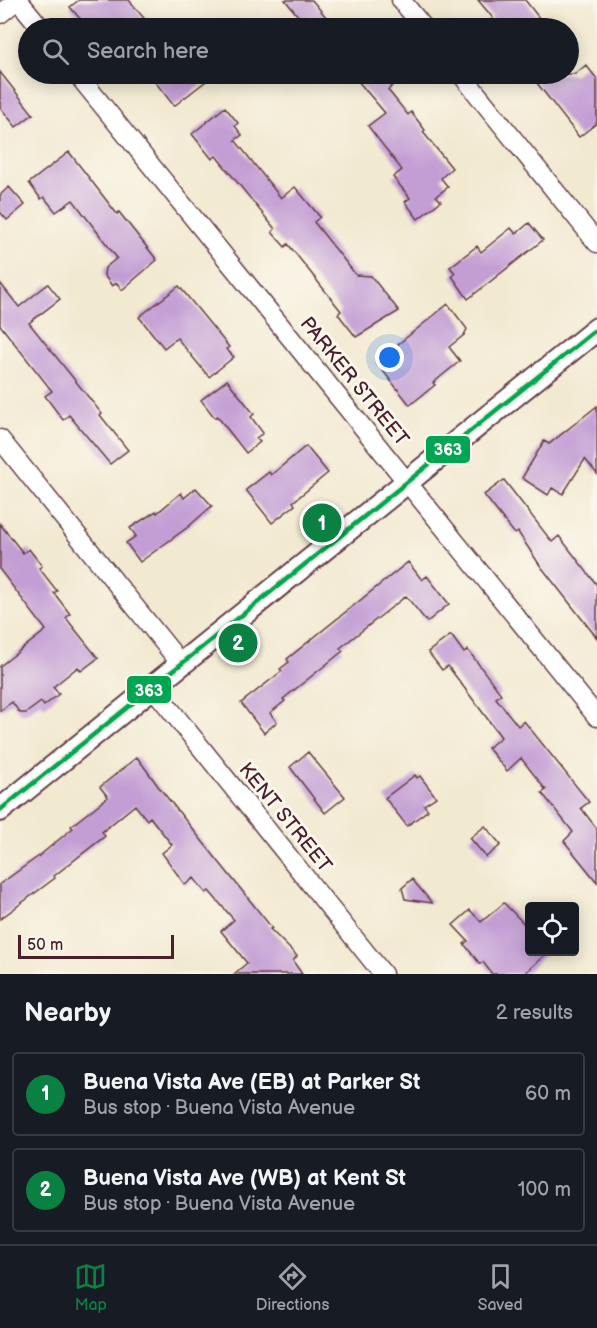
<!DOCTYPE html>
<html lang="en">
<head>
<meta charset="utf-8">
<style>
  body { margin:0; font-family:"Balsamiq Sans",sans-serif; background:#242831; color:#f1f3f6 }
  .controls { position:absolute; right:18px; bottom:18px; display:grid; overflow:hidden; border-radius:6px; box-shadow:0 3px 15px #0003 }
  .controls button { width:54px; height:54px; display:grid; place-items:center; padding:0; border:0; border-bottom:2px solid #363941; background:#171b24; color:#f1f3f6; font:30px sans-serif }
  .scale { position:absolute; left:18px; bottom:15px; width:156px; box-sizing:border-box; padding-left:6px; border:3px solid #4a1f2b; border-top:0; font-size:16px; line-height:21px; white-space:nowrap; color:#4a1f2b; -webkit-text-stroke:4px #fbf7ec; paint-order:stroke }
  .you { position:absolute; left:390px; top:358px; width:21px; height:21px; margin:-15px; border:4px solid #fff; border-radius:50%; background:#1a73e8; box-shadow:0 0 0 9px #1a73e833 }
  .badge { display:grid; place-items:center; width:39px; height:39px; border-radius:50%; background:#0b8043; color:#fff; font-size:20px; font-weight:700 }
  .pin { position:absolute; translate:-50% -50%; border:3px solid #fff; box-shadow:0 2px 6px #0006 }
  .list { margin:0; padding:0; list-style:none }
  h2 { display:flex; justify-content:space-between; align-items:center; height:78px; margin:0; padding:0 24px; font-size:26px }
  h2 small { font-size:20px; font-weight:400; color:#9ea1a6 }
  .list li { display:grid; grid-template-columns:39px 1fr auto; gap:18px; align-items:center; box-sizing:border-box; height:84px; margin:0 12px 12px; padding:0 12px; border:2px solid #363941; border-radius:6px }
  .list b { display:block; font-size:22px; white-space:nowrap }
  .list p { margin:0; font-size:20px; white-space:nowrap; color:#9ea1a6 }
  .list em { font-size:20px; font-style:normal; color:#9ea1a6 }
  .icon { flex:none; width:33px; height:33px; fill:none; stroke:currentColor; stroke-width:2; stroke-linecap:round; stroke-linejoin:round }
  .map { position:relative; flex:none; width:597px; height:974px; overflow:hidden }
  .search { position:absolute; background:#171b24; box-shadow:0 3px 15px #0003; left:18px; right:18px; top:18px; height:66px; display:flex; align-items:center; gap:15px; box-sizing:border-box; padding:0 21px; border-radius:33px; color:#9ea1a6; font-size:22px }
  .sheet { height:270px; background:#171b24 }
  nav { display:flex; justify-content:space-around; align-items:center; box-sizing:border-box; height:84px; border-top:2px solid #363941; background:#171b24; font-size:16px; color:#9ea1a6 }
  nav a { display:grid; justify-items:center; gap:3px }
  nav .on { color:#0b8043 }
  .map>svg:first-child { display:block }
  .building { fill:#c39ed4 }
  .lines { fill:none; stroke-linecap:round; stroke-linejoin:round }
  .minor-casing { stroke:#633d44; stroke-width:21 }
  .tertiary-casing { stroke:#633d44; stroke-width:26 }
  .minor { stroke:#fff; stroke-width:18 }
  .tertiary { stroke:#fff; stroke-width:22 }
  .bus-1-casing { stroke:#fbf7ec; stroke-width:9 }
  .bus-1 { stroke:#00a651; stroke-width:4.5 }
  .labels { text-anchor:middle; stroke-width:6; stroke-linejoin:round; paint-order:stroke }
  .street-label { font-size:20px; fill:#4a1f2b; stroke:#fbf7ec }
  .line-badge { stroke:#fbf7ec; stroke-width:2 }
  .badge-label { font-size:16px; text-anchor:middle; font-weight:bold; fill:#fff }
</style>
</head>
<body>
<div class="map">
<svg width="597" height="974" viewBox="0 0 597 974">
  <rect width="100%" height="100%" fill="#fbf7ec"/>
  <filter id="ink" filterUnits="userSpaceOnUse"><feTurbulence type="fractalNoise" baseFrequency=".0167" numOctaves="2"/><feDisplacementMap in="SourceGraphic" scale="12" xChannelSelector="R" yChannelSelector="G"/><feConvolveMatrix kernelMatrix="1 2 1 2 8 2 1 2 1" color-interpolation-filters="sRGB"/></filter>
  <filter id="wash" filterUnits="userSpaceOnUse"><feTurbulence type="fractalNoise" baseFrequency=".008" numOctaves="4" result="noise"/><feDisplacementMap in="SourceGraphic" scale="24" xChannelSelector="R" yChannelSelector="G"/><feGaussianBlur stdDeviation="1.35" result="paint"/><feColorMatrix in="noise" values="0 0 0 0 0 0 0 0 0 0 0 0 0 0 0 0 0 1.4 0 .05"/><feComposite in="paint" operator="in"/></filter>
  <g filter="url(#wash)">
    <rect width="100%" height="100%" fill="#f2e9d1"/>
    <g id="blocks">
      <path class="building" d="M79,0h50l23,28h-64l-18,-21z
        M285,0h27l23,28h-27z
        M478,0h47l22,28h-66l12,-10z
        M586,65l11,14v44l-18,14 -49,-63h45z
        M0,72l33,42 -17,13 -16,-20z
        M149,74h66l-41,32z
        M352,74h32l9,11 -5,5 20,25 3,-3 14,18 -2,2 29,36 -11,10 7,9 -12,9 5,5 -23,18 -13,-17 5,-4 -17,-21 9,-7 -34,-44 17,-13z
        M225,107l13,16 -3,3 7,9 -7,5 46,58 14,-11 25,30 -6,5 42,53 15,1 28,35 -43,26 -18,-23 3,-3 -53,-67 -3,3 -13,-15 3,-3 -59,-73 -4,3 -20,-25z
        M69,152l48,62 2,-2 38,48 -35,30 -5,-7 -5,3 -8,-11 1,-7 12,-10 -44,-58 -17,12 -12,-15 -3,2 -12,-16z
        M9,187l16,18 -18,15 -7,-8v-17z
        M529,223l14,17 -75,59 -16,-23 3,-3 -5,-6 27,-21 4,6 30,-24 5,6z
        M0,283l19,24 29,-23 12,15 -31,24 73,91 -2,1 28,35 -18,14 -41,-49 -6,5 -18,-24 7,-5 -52,-66z
        M179,286l50,61 -3,2 8,8 -25,20 -32,-39 -13,10 -25,-31z
        M448,304l19,25 -3,6 -15,12 11,14 -27,22 2,2 -25,20 -34,-43z
        M227,380l27,34 -3,3 12,16 -7,5 4,4 -14,11 -29,-37 -2,2 -14,-18z
        M597,406v68l-12,-15 -22,35 -11,-6 -4,7 -26,-17 22,-37 5,3z
        M306,446l22,27 -35,29 2,3 -23,18 -26,-33 23,-18 2,3z
        M504,480l48,62 7,-6 38,49v53l-58,-74 -21,-32 -3,2 -31,-39z
        M196,488l16,18 -24,21 -48,35 -14,-19 10,-7 -6,-8 26,-17 1,2 24,-20 3,5z
        M0,524l23,29 6,-4 13,17 -3,2 18,23 -3,2 16,21 -4,4 32,40 -17,13 -3,-4 -25,20 6,7 -15,12 -3,-4 -15,11h-6l-8,-11 -12,9v-45l46,-36 -46,-60z
        M408,562l14,18 5,-4 22,28 -22,18 -21,-26 -66,52 3,3 -60,48 2,2 -15,12 7,9 -13,11 -23,-30 41,-32 -2,-2 9,-7 -2,-3z
        M451,635l13,18 4,-3 33,44 -5,4 22,28 6,-5 65,81 -8,6 16,21v53l-33,-41 9,-9 -31,-39 4,-3 -25,-32 -14,13 -19,-23 13,-11 -53,-71 -6,4 -14,-18z
        M308,752l37,45 -20,16 -35,-46z
        M137,757l21,29 114,142 -2,1 27,27 -4,5 9,13h-68l13,-11 -26,-32 13,-11 -25,-29 -3,2 -12,-15 -9,7 -23,-32 10,-8 -22,-28 -3,3 -12,-15 -33,27 3,4 -51,40 1,2 -55,41v-35l39,-28 34,-28 -2,-2 37,-29 -8,-10z
        M415,775l2,3 3,-2 16,21 -12,8 4,5 -21,16 -22,-28z
        M485,826l16,19 -15,12 -16,-19z
        M412,879l20,24 -27,-4 -3,-11z
        M504,903l26,27v21h19l-25,23h-32l-9,-12 -3,2 -16,-20 4,-3 -15,-16 17,-15 11,12z"/>
    </g>
  </g>
  <g filter="url(#ink)">
    <use href="#blocks" fill-opacity="0" stroke="#633d44" stroke-width="1.5"/>
    <g class="lines">
      <defs>
        <path id="minor" d="M18,0l23,28
          M401,0l23,28
          M0,14l17,-14
          M77,74l520,643
          M461,74l136,169
          M0,439l181,225
          M153,688l230,286"/>
        <path id="tertiary" d="M0,810l597,-481"/>
      </defs>
      <use href="#minor" class="minor-casing"/>
      <use href="#tertiary" class="tertiary-casing"/>
      <use href="#minor" class="minor"/>
      <use href="#tertiary" class="tertiary"/>
      <defs>
        <path id="bus-1" d="M0,810l597,-481"/>
      </defs>
      <use href="#bus-1" class="bus-1-casing"/>
      <use href="#bus-1" class="bus-1"/>
    </g>
  </g>
  <g class="labels">
    <g class="street-label">
      <text transform="translate(355 381) rotate(51)" y="7">PARKER STREET</text>
      <text transform="translate(286 817) rotate(51)" y="7">KENT STREET</text>
    </g>
  </g>
  <g class="line-badge">
    <rect x="425" y="435" width="46" height="29" rx="6" fill="#00a651"/>
    <rect x="126" y="675" width="46" height="29" rx="6" fill="#00a651"/>
  </g>
  <g class="badge-label">
    <text x="448" y="455">363</text>
    <text x="149" y="696">363</text>
  </g>
</svg>
<div class="controls">
<button><svg class="icon" aria-label="locate" viewBox="0 0 24 24"><circle cx="12" cy="12" r="6"/><path d="M12 2v4M12 18v4M2 12h4M18 12h4"/></svg></button>
</div>
<div class="scale">50 m</div>
<div class="you"></div>
<div class="pin badge" style="left:322px;top:523px">1</div>
<div class="pin badge" style="left:238px;top:643px">2</div>
<div class="search"><svg class="icon" aria-label="search" viewBox="0 0 24 24"><circle cx="10" cy="10" r="6"/><path d="M15 15l6 6"/></svg>Search here</div>
</div>
<section class="sheet">
<h2>Nearby<small>2 results</small></h2>
<ul class="list">
<li><span class="badge">1</span><div><b>Buena Vista Ave (EB) at Parker St</b><p>Bus stop · Buena Vista Avenue</p></div><em>60 m</em></li>
<li><span class="badge">2</span><div><b>Buena Vista Ave (WB) at Kent St</b><p>Bus stop · Buena Vista Avenue</p></div><em>100 m</em></li>
</ul>
</section>
<nav>
<a class="on"><svg class="icon" aria-label="map" viewBox="0 0 24 24"><path d="M3 6l6-2 6 2 6-2v14l-6 2-6-2-6 2zM9 4v14M15 6v14"/></svg>Map</a>
<a><svg class="icon" aria-label="directions" viewBox="0 0 24 24"><path d="M12 3l9 9-9 9-9-9zM9 14v-3h6M13 9l2 2-2 2"/></svg>Directions</a>
<a><svg class="icon" aria-label="saved" viewBox="0 0 24 24"><path d="M7 4h10v16l-5-4-5 4z"/></svg>Saved</a>
</nav>
</body>
</html>
